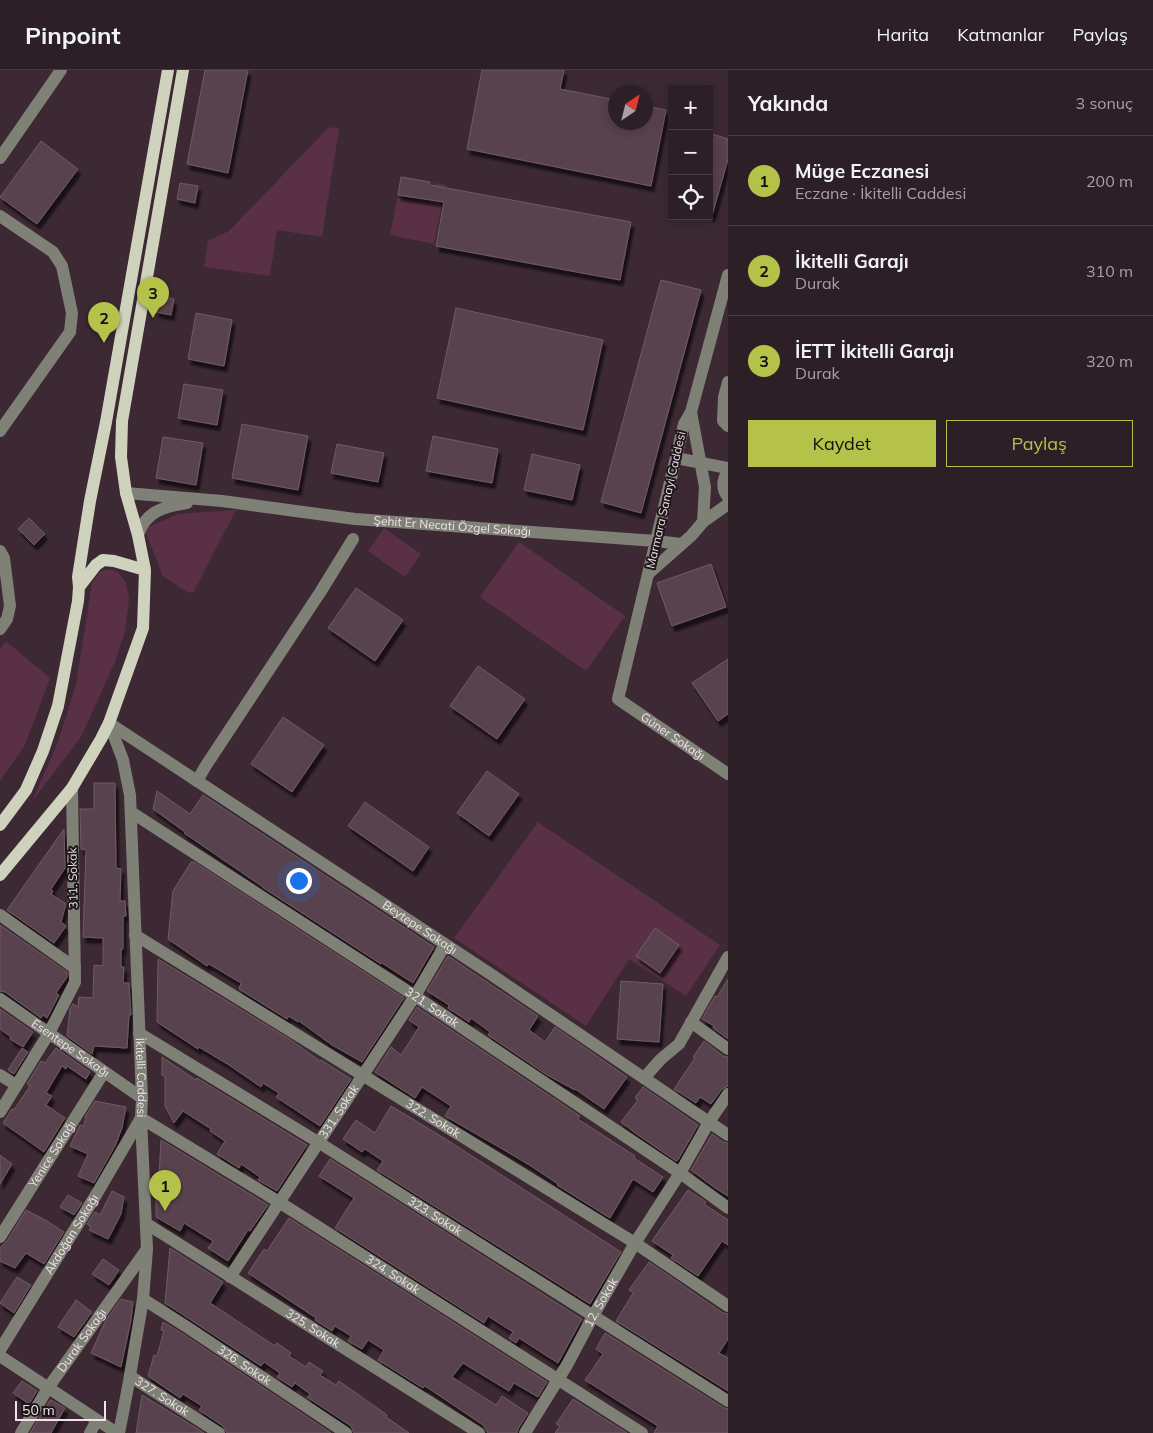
<!DOCTYPE html>
<html lang="tr">
<head>
<meta charset="utf-8">
<style>
  body { margin:0; font-family:Mulish,sans-serif; background:#35272e; color:#f1f3f6 }
  .controls { position:absolute; right:15px; top:15px; display:grid; overflow:hidden; border-radius:0px; box-shadow:0 2px 12px #0003 }
  .controls button { width:45px; height:45px; display:grid; place-items:center; padding:0; border:0; border-bottom:1px solid #483d43; background:#2d1f26; color:#f1f3f6; font:25px sans-serif }
  .compass { position:absolute; left:608px; top:15px; width:45px; height:45px; border-radius:50%; background:#2d1f26; box-shadow:0 2px 12px #0003; rotate:35deg }
  .scale { position:absolute; left:15px; bottom:12px; width:91px; box-sizing:border-box; padding-left:5px; border:2px solid #f1e3e9; border-top:0; font-size:14px; line-height:18px; white-space:nowrap; color:#f1e3e9; -webkit-text-stroke:4px #1e1519; paint-order:stroke }
  .you { position:absolute; left:298px; top:810px; width:18px; height:18px; margin:-12px; border:4px solid #fff; border-radius:50%; background:#1a73e8; box-shadow:0 0 0 8px #1a73e833 }
  .badge { display:grid; place-items:center; width:32px; height:32px; border-radius:50%; background:#b5c249; color:#111; font-size:16px; font-weight:700 }
  .pin { position:absolute; translate:-50% -41px; filter:drop-shadow(0 1px 2px #0008) }
  .pin::after { content:''; position:absolute; top:26px; width:18px; height:15px; background:inherit; clip-path:polygon(0 0,100% 0,50% 100%) }
  .list { margin:0; padding:0; list-style:none }
  h2 { display:flex; justify-content:space-between; align-items:center; height:65px; margin:0; padding:0 20px; font-size:21px }
  h2 small { font-size:16px; font-weight:400; color:#a7a2a7 }
  .list li { display:grid; grid-template-columns:32px 1fr auto; gap:15px; align-items:center; box-sizing:border-box; height:90px; padding:0 20px; border-top:1px solid #483d43 }
  .list b { display:block; font-size:19px; white-space:nowrap }
  .list p { margin:0; font-size:16px; white-space:nowrap; color:#a7a2a7 }
  .list em { font-size:16px; font-style:normal; color:#a7a2a7 }
  .actions { display:flex; gap:10px; padding:15px 20px }
  .actions a { flex:1; padding:11px 0; border:1px solid #b5c249; border-radius:0px; text-align:center; font-size:18px; color:#b5c249 }
  .actions .main { background:#b5c249; color:#111 }
  .icon { flex:none; width:28px; height:28px; fill:none; stroke:currentColor; stroke-width:2; stroke-linecap:round; stroke-linejoin:round }
  .map { position:relative; flex:none; width:728px; height:1363px; overflow:hidden }
  header { display:flex; align-items:center; gap:30px; box-sizing:border-box; height:70px; padding:0 25px; background:#2d1f26; border-bottom:1px solid #483d43 }
  header strong { font-size:24px }
  nav { display:flex; gap:28px; margin-inline-start:auto; font-size:18px }
  main { display:flex }
  aside { flex:1; background:#2d1f26 }
  .map>svg:first-child { display:block }
  .green { fill:#5a3046 }
  .building { fill:#59434e; stroke:#715a65; filter:url(#shadow) }
  .lines { fill:none; stroke-linecap:round; stroke-linejoin:round }
  .minor { stroke:#7f8177; stroke-width:12 }
  .major { stroke:#cfd3be; stroke-width:12 }
  .labels { text-anchor:middle; stroke-width:4; stroke-linejoin:round; paint-order:stroke }
  .street-label { font-size:12px; fill:#f1e3e9; stroke:#1e1519 }
</style>
</head>
<body>
<header>
<strong>Pinpoint</strong>
<nav><a>Harita</a><a>Katmanlar</a><a>Paylaş</a></nav>
</header>
<main>
<div class="map">
<svg width="728" height="1363" viewBox="0 0 728 1363">
  <defs>
    <filter id="shadow"><feDropShadow dx="3" dy="5.5" stdDeviation="1" flood-color="#0009"/></filter>
  </defs>
  <rect width="100%" height="100%" fill="#3c2933"/>
  <path class="green" d="M329,57l10,2 -17,108 -45,-7 -7,46 -66,-9 4,-26 21,-10z
    M434,113l12,2 -12,59 -44,-9 7,-37 33,6z
    M236,440l-43,83 -6,-1 -24,-16 -19,-47 34,-15z
    M384,458l37,26 -16,23 -37,-26z
    M519,472l106,74 -39,55 -106,-74z
    M110,499l9,4 7,10 3,15 -4,33 -10,31 -34,75 -50,66 27,-61 18,-58 16,-101 9,-12z
    M6,571l44,37 -25,67 -25,36v-132z
    M538,752l182,123 -34,51 -57,-37 -43,67 -132,-88z"/>
  <path class="building" d="M205,0h43l-20,103 -41,-9z
    M482,0h82l-4,19 56,11v22h30v-16l20,4 -15,76 -184,-37z
    M709,63l19,6v20l-16,57h-3z
    M41,71l37,28 -41,55 -37,-27z
    M401,107l29,5v3l201,37 -11,58 -184,-34 8,-44 -46,-7z
    M180,113l18,3 -3,17 -18,-4z
    M661,210l40,10 -60,223 -40,-11z
    M160,226l14,3 -3,16 -15,-3z
    M456,238l147,32 -20,90 -146,-32z
    M196,243l36,7 -8,46 -36,-7z
    M184,314l39,6 -6,35 -39,-7z
    M242,354l66,12 -10,54 -66,-12z
    M433,366l65,13 -6,34 -66,-12z
    M163,367l40,6 -7,42 -40,-7z
    M337,374l47,9 -6,29 -47,-9z
    M532,384l48,11 -8,35 -48,-10z
    M29,448l16,16 -11,11 -16,-16z
    M711,494l15,43 -54,19 -15,-43z
    M356,518l47,32 -28,41 -47,-33z
    M728,589v55l-10,7 -26,-38z
    M478,596l47,33 -28,40 -47,-33z
    M283,647l41,28 -32,47 -41,-28z
    M487,701l32,23 -30,42 -32,-23z
    M94,713h21l1,85 5,1 -1,32h5l1,15h-3v33h-2v18h3l-1,16h6l2,32h-2l-2,33 -33,-2 -2,8 -25,-18 3,-27 3,-5 5,3 1,-10 14,1 1,-33 9,1v-28l-20,-1 3,-87 -5,-1 -1,-40h14z
    M157,721l33,23 13,-19 231,152 -21,36 -31,-20 -1,1 -119,-77h1l-79,-54 1,-1 -32,-23z
    M365,732l64,45 -16,24 -65,-45z
    M64,759l1,39 -14,21 2,2 -2,3 15,10 -5,18 5,4 -12,17 -47,-33z
    M191,792h3l210,136 -42,64 -30,-17 -33,-24 -1,1 -9,-6 -2,3 -48,-30 2,-6 -32,-19 -2,2 -39,-27 5,-48z
    M0,855l67,47v5l-11,16 3,2 -12,23 -4,-3 -2,3 -36,-26 -5,-1z
    M655,858l24,17 -19,28 -24,-17z
    M448,886l90,60 -9,14 16,12 10,-15 72,50 -23,32 -29,-20v1l-28,-15 -59,-40 2,-3 -19,-14 -2,4 -21,-14 1,-3 -22,-14z
    M158,889l133,81 29,21 1,-1 30,19 -31,47 -44,-29 3,-4 -16,-10 -2,4 -32,-22 -30,-18 -1,2 -41,-27z
    M728,909v60l-15,-11 1,-2 -12,-7 13,-23 2,1z
    M621,911l42,3 -4,58 -42,-3z
    M417,937l163,109 -2,3 57,37 -1,2 29,19 -10,15 -20,-13 -23,39 -53,-33 1,-1 -27,-18 -32,-19 -54,-31 6,-10 -29,-19 -7,11 -40,-26 16,-25 10,8 18,-28 -10,-7z
    M0,939l33,23 -10,15 -13,-8 1,-2 -11,-8z
    M704,971l19,15 5,1v29l-6,3 -11,15 -11,-7 -4,6 -22,-14 21,-31 -2,-1z
    M22,978l6,4 -14,22 -6,-4z
    M56,978l34,24 -4,7 -19,-13 -1,3 -4,-3 -16,27 6,3 -6,9 19,13 -21,34 -41,-29 9,-14 2,1 16,-24 -3,-2 14,-23 4,2z
    M162,987l34,23 1,-2 110,67 -30,46 -19,-11 2,-3 -19,-13 -2,4 -22,-14 8,-13 -15,-10 1,-2 -28,-18 -9,12 -9,-17v-29l-3,-2z
    M643,1017l55,38 -20,35 -2,1 -41,-28 -14,-11 17,-22 -3,-2z
    M95,1031l31,6 -4,21 -7,18 -21,37 -16,-7 10,-22 -18,-8 10,-21 4,1 2,-11z
    M391,1036l53,32 177,114 -31,52 -213,-134 6,-9 -18,-12 -3,3 -19,-13 13,-19 19,13z
    M712,1064l11,8 5,1v53l-13,-8 -24,-18z
    M161,1070l107,65 -18,26 -2,-1 -20,31 -20,-13 5,-7 -29,-18 -4,8 -24,-14v-42l3,1z
    M0,1085l12,9 -12,20z
    M330,1089l252,160 -24,44 -39,-25 -3,5 -7,-5 4,-6 -25,-16 -4,7 -149,-95 19,-30 -35,-22z
    M688,1120l18,12 -2,2 24,16v25l-6,-4 -24,35 -27,-18 2,-3 -21,-14z
    M112,1121l12,6 -3,17 -13,25 -19,-9 2,-3 -4,-3 8,-12 5,3z
    M68,1125l14,8 -8,12 -14,-8z
    M26,1140l21,11 17,11 -20,32 -18,-11 -11,15 -15,-7v-13l7,-7z
    M289,1148l258,164 -9,15 -24,-14 -5,8 -46,-28 -11,14 44,28 6,-9 26,17 -10,16 -1,4h-29l-5,-8 -58,-39 -2,2 -45,-28 6,-10 -16,-10 -6,9 -14,-8 3,-5 -16,-10 -3,5 -17,-11 1,-2 -68,-45 16,-24 3,2z
    M170,1178l53,34 -13,21 65,43 2,-3 14,10 -2,3 17,11 3,-5 14,9 -3,4 16,10 3,-4 48,34 -1,2 23,16h-55l-3,-7 -44,-29 3,-3 -15,-11 -3,4 -15,-10 3,-4 -16,-11 -3,4 -96,-63z
    M103,1189l16,11 -10,15 -17,-11z
    M649,1192l74,51 5,1v25l-9,14 9,5v33l-112,-70 17,-28 -4,-3z
    M17,1207l14,8 -17,28 -14,-10z
    M121,1229l12,3 -2,18 -10,47 -30,-14 15,-33z
    M76,1230l16,12 -18,25 -16,-10z
    M163,1252l20,12 148,99h-104l-4,-7 -24,-16 3,-4 -19,-12 -3,4 -32,-22 6,-21 3,1 7,-25 -3,-1z
    M605,1263l119,75 4,1v24h-74l4,-7 -73,-46 18,-26 -7,-5z
    M22,1311l15,10 -8,13 -16,-11z
    M142,1325l56,34 6,4h-68z
    M573,1329l54,34h-72l5,-7 -4,-2z
    M50,1330h1l14,8 -14,25h-21z"/>
  <g class="lines">
    <g class="minor">
      <path d="M0,88l61,-88"/>
      <path d="M0,146l53,36 9,14 10,47 -2,19 -70,99"/>
      <path id="s1" d="M728,205l-37,137 -7,12 -66,275 110,75"/>
      <path d="M728,312l-4,15 -1,24 5,5"/>
      <path d="M691,342l14,75 -2,35"/>
      <path d="M676,388l52,10"/>
      <path d="M728,400c-5,9 -7,19 0,27"/>
      <path id="s2" d="M126,423l96,8 133,18 301,22 25,3"/>
      <path d="M138,465c7,-23 26,-29 49,-32"/>
      <path d="M0,481l4,7 6,48 -3,13 -7,10"/>
      <path d="M649,503l42,-37 12,-14 25,-18"/>
      <path id="s3" d="M109,653l380,250 239,162"/>
      <path id="s4" d="M109,653l14,37 7,35 12,303 -1,20 6,131 -4,50 -15,88 -9,46"/>
      <path d="M197,711l8,-14 116,-176 32,-52"/>
      <path id="s5" d="M131,742l284,184 265,177 48,35"/>
      <path d="M0,845l75,53"/>
      <path id="s6" d="M135,865l500,308 93,63"/>
      <path id="s7" d="M0,929l142,99"/>
      <path d="M691,952l37,27"/>
      <path id="s8" d="M139,963l179,109 410,259"/>
      <path d="M0,1005l16,10"/>
      <path d="M644,1008l17,-19 18,-15 49,-87"/>
      <path d="M0,1042l49,-79 26,-51 -3,-194"/>
      <path id="s9" d="M147,1154l332,209"/>
      <path id="s10" d="M0,1167l104,-165"/>
      <path id="s11" d="M230,1207l185,-281 30,-51"/>
      <path id="s12" d="M143,1229l44,28 159,106"/>
      <path id="s13" d="M0,1280l96,-155 45,-77 138,84 363,231"/>
      <path d="M0,1286l117,77"/>
      <path id="s14" d="M130,1306l89,57"/>
      <path id="s15" d="M21,1363l27,-45 99,-139"/>
      <path d="M90,1363l7,-13"/>
      <path id="s16" d="M525,1363l42,-68 26,-49 42,-73 45,-70 29,-51 19,-28"/>
    </g>
    <path class="major" d="M79,517l17,-22 7,-5 11,1 31,9
      M0,755l26,-35 17,-39 15,-45 20,-105 1,-14 -1,-10 12,-76 16,-79 62,-352
      M0,805l72,-87 29,-49 8,-16 34,-95 2,-58 -7,-35 -12,-42 -5,-36 1,-36 61,-351"/>
  </g>
  <g class="labels">
    <g class="street-label">
      <text transform="translate(666 430) rotate(-77)" y="4">Marmara Sanayi Caddesi</text>
      <text dy="4" stroke="none"><textPath href="#s2" startOffset="328">Şehit Er Necati Özgel Sokağı</textPath></text>
      <text dy="4" stroke="none"><textPath href="#s1" startOffset="505">Güner Sokağı</textPath></text>
      <text transform="translate(73 808) rotate(-91)" y="4">311. Sokak</text>
      <text dy="4" stroke="none"><textPath href="#s3" startOffset="372">Beytepe Sokağı</textPath></text>
      <text dy="4" stroke="none"><textPath href="#s5" startOffset="359">321. Sokak</textPath></text>
      <text dy="4" stroke="none"><textPath href="#s7" startOffset="86">Esentepe Sokağı</textPath></text>
      <text dy="4" stroke="none"><textPath href="#s4" startOffset="358">İkitelli Caddesi</textPath></text>
      <text dy="4" stroke="none"><textPath href="#s11" startOffset="198">331. Sokak</textPath></text>
      <text dy="4" stroke="none"><textPath href="#s6" startOffset="350">322. Sokak</textPath></text>
      <text dy="4" stroke="none"><textPath href="#s10" startOffset="98">Yenice Sokağı</textPath></text>
      <text dy="4" stroke="none"><textPath href="#s8" startOffset="348">323. Sokak</textPath></text>
      <text dy="4" stroke="none"><textPath href="#s13" startOffset="136">Akdoğan Sokağı</textPath></text>
      <text dy="4" stroke="none"><textPath href="#s13" startOffset="568">324. Sokak</textPath></text>
      <text dy="4" stroke="none"><textPath href="#s16" startOffset="151">12. Sokak</textPath></text>
      <text dy="4" stroke="none"><textPath href="#s9" startOffset="196">325. Sokak</textPath></text>
      <text dy="4" stroke="none"><textPath href="#s15" startOffset="111">Durak Sokağı</textPath></text>
      <text dy="4" stroke="none"><textPath href="#s12" startOffset="121">326. Sokak</textPath></text>
      <text dy="4" stroke="none"><textPath href="#s14" startOffset="38">327. Sokak</textPath></text>
    </g>
  </g>
</svg>
<div class="controls">
<button>+</button>
<button>−</button>
<button><svg class="icon" aria-label="locate" viewBox="0 0 24 24"><circle cx="12" cy="12" r="6"/><path d="M12 2v4M12 18v4M2 12h4M18 12h4"/></svg></button>
</div>
<svg class="compass" viewBox="-18 -18 36 36"><path d="M0-13l5 13h-10z" fill="#e53935"/><path d="M0 13l5-13h-10z" fill="#a7a2a7"/></svg>
<div class="scale">50 m</div>
<div class="you"></div>
<div class="pin badge" style="left:165px;top:1141px">1</div>
<div class="pin badge" style="left:104px;top:273px">2</div>
<div class="pin badge" style="left:153px;top:248px">3</div>
</div>
<aside>
<h2>Yakında<small>3 sonuç</small></h2>
<ul class="list">
<li><span class="badge">1</span><div><b>Müge Eczanesi</b><p>Eczane · İkitelli Caddesi</p></div><em>200 m</em></li>
<li><span class="badge">2</span><div><b>İkitelli Garajı</b><p>Durak</p></div><em>310 m</em></li>
<li><span class="badge">3</span><div><b>İETT İkitelli Garajı</b><p>Durak</p></div><em>320 m</em></li>
</ul>
<div class="actions"><a class="main">Kaydet</a><a>Paylaş</a></div>
</aside>
</main>
</body>
</html>
